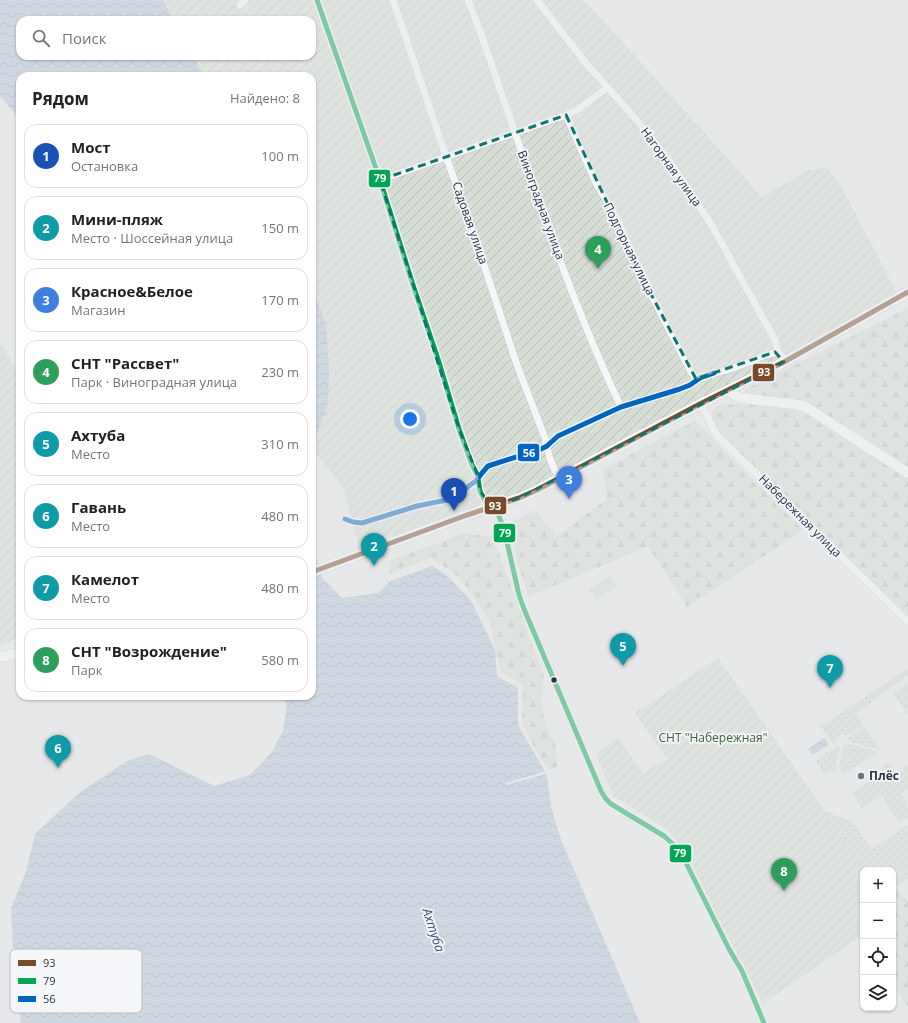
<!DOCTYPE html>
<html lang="ru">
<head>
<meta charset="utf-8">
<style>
  body { margin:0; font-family:"Open Sans",sans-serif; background:#f2f2f2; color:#222 }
  .controls { position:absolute; right:12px; bottom:12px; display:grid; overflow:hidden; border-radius:8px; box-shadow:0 1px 3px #0004 }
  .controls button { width:36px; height:36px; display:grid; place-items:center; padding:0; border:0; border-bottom:1px solid #e0e0e0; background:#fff; color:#222; font:20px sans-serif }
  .you { position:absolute; left:410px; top:419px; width:14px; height:14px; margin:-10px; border:3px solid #fff; border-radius:50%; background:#1a73e8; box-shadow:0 0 0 6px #1a73e833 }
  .badge { display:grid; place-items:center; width:26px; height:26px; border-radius:50%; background:#ea580c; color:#fff; font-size:13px; font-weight:700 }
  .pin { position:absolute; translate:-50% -33px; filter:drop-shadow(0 1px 2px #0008) }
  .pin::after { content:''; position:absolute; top:21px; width:14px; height:12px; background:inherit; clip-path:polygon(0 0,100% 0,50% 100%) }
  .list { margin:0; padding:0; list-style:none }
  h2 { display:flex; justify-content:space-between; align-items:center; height:52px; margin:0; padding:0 16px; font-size:17px }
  h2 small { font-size:13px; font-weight:400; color:#767676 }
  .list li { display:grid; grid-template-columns:26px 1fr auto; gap:12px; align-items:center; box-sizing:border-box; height:64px; margin:0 8px 8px; padding:0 8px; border:1px solid #e0e0e0; border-radius:12px }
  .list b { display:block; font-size:15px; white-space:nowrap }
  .list p { margin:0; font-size:13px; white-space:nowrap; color:#767676 }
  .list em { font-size:13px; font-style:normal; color:#767676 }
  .icon { flex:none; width:22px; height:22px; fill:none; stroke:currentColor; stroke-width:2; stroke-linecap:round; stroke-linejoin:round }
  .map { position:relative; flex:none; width:908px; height:1023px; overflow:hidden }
  .search { position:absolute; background:#fff; box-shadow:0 1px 3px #0004; left:16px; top:16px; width:300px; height:44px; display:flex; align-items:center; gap:10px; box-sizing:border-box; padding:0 14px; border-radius:12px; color:#767676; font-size:15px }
  .panel { position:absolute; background:#fff; box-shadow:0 1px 3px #0004; left:16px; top:72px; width:300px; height:628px; border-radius:12px }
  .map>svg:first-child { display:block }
  .grass { fill:url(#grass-dots) }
  .forest { fill:url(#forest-firs) }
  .park { fill:#d6ded6 }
  .garden { fill:url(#garden-furrows) }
  .water { fill:url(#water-waves) }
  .pier { fill:#e6e8ea }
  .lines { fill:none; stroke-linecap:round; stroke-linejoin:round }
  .street-casing { stroke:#c4c6c8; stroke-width:8 }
  .secondary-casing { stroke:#c4c6c8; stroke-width:11 }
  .street { stroke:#f5f6f7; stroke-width:7 }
  .secondary { stroke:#f8f8f8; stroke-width:10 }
  .bus-1-casing { stroke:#f4f6f9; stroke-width:8 }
  .bus-2-casing { stroke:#f4f6f9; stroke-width:8 }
  .bus-3-casing { stroke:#f4f6f9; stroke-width:8 }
  .bus-1 { stroke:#7a4b2a; stroke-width:5 }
  .bus-2 { stroke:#00a651; stroke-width:5 }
  .bus-3 { stroke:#0065bd; stroke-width:5 }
  .marked { fill:none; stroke:#0f766e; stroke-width:3; stroke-dasharray:8 5; stroke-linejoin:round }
  .bus-dot { fill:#2b3445; stroke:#f4f6f9; stroke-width:1.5 }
  .poi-dot { fill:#6c737f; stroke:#f4f6f9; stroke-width:1.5 }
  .labels { text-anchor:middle; stroke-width:3.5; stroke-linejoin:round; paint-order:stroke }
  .street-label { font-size:12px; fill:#2b3445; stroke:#f4f6f9 }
  .park-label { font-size:12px; fill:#3f6138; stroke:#f4f6f9 }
  .poi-label { font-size:12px; font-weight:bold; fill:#2b3445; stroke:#f4f6f9; text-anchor:start }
  .water-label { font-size:13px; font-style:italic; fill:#34527a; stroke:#f4f6f9 }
  .key { fill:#f4f6f9; stroke:#b8bcc3; stroke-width:1 }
  .key-label { font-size:11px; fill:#2b3445 }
  .line-badge { stroke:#f4f6f9; stroke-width:1.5 }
  .badge-label { font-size:11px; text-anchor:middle; font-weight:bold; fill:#fff }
</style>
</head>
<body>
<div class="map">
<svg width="908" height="1023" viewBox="0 0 908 1023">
  <defs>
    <pattern id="grass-dots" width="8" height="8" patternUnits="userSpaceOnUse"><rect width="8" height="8" fill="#d6ded6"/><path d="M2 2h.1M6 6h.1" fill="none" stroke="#b8bfb9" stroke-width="1.8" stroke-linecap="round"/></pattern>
    <pattern id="forest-firs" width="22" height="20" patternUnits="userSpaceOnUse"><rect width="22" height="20" fill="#d6ded6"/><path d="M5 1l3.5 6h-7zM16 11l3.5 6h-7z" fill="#b8bfb9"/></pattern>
    <pattern id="garden-furrows" width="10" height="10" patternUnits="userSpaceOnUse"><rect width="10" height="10" fill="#d6ded6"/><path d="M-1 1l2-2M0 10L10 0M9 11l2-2" fill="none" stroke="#b8bfb9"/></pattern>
    <pattern id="water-waves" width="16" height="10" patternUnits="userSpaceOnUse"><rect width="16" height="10" fill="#b4c4d5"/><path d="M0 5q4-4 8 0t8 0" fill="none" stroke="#93a0af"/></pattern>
  </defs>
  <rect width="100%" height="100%" fill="#e6e8ea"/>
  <path class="grass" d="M908,668v7l-52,38 7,12 -17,11 -3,-3 -8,6 2,3 -4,3 -12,-18z
    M908,683v32l-14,-21z
    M864,727l17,23h-1l-29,-8 -3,-4z
    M847,743l30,9 -33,22 -5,-8 4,-19z
    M838,745l2,1 -5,23 -10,6 -10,-14z
    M889,762l7,11 12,-8v24l-7,5 7,11v12l-9,6 -18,-27 -19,12 -10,-15 33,-23 -2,-4z
    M825,811l27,10 20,28 36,-24v54l-15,10v-19h-27z"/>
  <path class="forest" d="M908,308v159l-98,-63 -62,-8 -4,-6z
    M727,404l55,2 19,3 107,69v140l-187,-184 -7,-9 -2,-13 5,-6z
    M695,421l108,109 -116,77 -39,-61 -120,51 -12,-40 -6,-34 26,-13 20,27 51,-38 -4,-30z
    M465,533l28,4 51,140 -3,23 4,23 11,24 1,21 -8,2 -8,-10 -19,-38 1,-38 -22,-11 -12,-54 -30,-42 -28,-19 -42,16 2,-14z
    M896,887l12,15v105l-15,-23v-70l2,-2 -2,-3v-20z"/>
  <path class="park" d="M610,575l7,11 -21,14 -7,-10z"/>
  <path class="garden" d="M161,0h422l18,18 161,179 47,-27 19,-2 14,20 56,107 -121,67 -257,133 -73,25 -88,27 -16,-60 -31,-38 16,-45 -16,-116v-212h-109l-11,-20h120v-36h-140z
    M0,342l20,33v262l-20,8z
    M718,658l148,212h-3v65l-100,68 -51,-97 -14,-30 -16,-28 -14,-18 -44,-28 -11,-6 -17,-42 22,-16 25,35 24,-14 -32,-46z"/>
  <path class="water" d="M0,0h163l10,20h-153v36h173l10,20h-183v43l-20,-23z
    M312,286l14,40 3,46 -1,32 -16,45z
    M312,548l11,31 19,19 36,-5 12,-12 42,-15 13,8 25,25 25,51 2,26 21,12v37l29,50 4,32 10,33 79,183h-619l-8,-75 -2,-40 15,-36 9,-38 44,-41 48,-32 22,-7 65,32 36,-11 22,-23 11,-21 4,-26 -5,-9h30z
    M824,738l5,6 -16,11 -5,-6z"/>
  <path class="pier" d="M547,771l2,2 -43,12 -1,-2z"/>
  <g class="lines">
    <defs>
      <path id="street" d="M317,0l63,180 33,105 25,74 21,70 13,36 6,11v3l2,12 5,10 7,6 6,7 6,15 15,66 5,14 77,182 5,8 5,5 53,32 11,10 8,11 46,92 13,22 22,52
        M393,0l53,156 37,106 34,103 28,73 5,21 9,20
        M468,0l12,31c44,126 84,255 141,376
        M537,0l48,62 55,62 30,38 39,59 12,21 54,98 3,12 3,3 3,7
        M240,5l5,-5
        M566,115l30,68 23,39 25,59 47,91 6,8
        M380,180l186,-65 13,-6 29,-22
        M700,404l9,15 4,10 4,6 191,187
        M345,519l8,3 9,1 55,-17 35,-7 6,-3 12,-11 6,-4 6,-8 6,-7 53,-17 6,-3 11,-10 63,-29 59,-18 10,-4 10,-7 4,-2c12,-3 25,-6 37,-11 13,-4 23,-11 37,-13"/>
      <path id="secondary" d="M730,390l4,5 7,3 52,6 11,2 104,67
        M312,572l155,-57 52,-17 18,-8 163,-86 84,-42 124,-70
        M0,657l20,-4"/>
    </defs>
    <use href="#street" class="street-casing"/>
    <use href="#secondary" class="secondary-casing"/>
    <use href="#street" class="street"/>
    <use href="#secondary" class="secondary"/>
    <defs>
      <path id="bus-1" d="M312,572l155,-57 52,-17 18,-8 163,-86 84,-42 124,-70"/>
      <path id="bus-2" d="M317,0l63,180 33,105 25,74 21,70 13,36 6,11v3l2,12 5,10 7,6 6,7 6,15 15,66 5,14 77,182 5,8 5,5 53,32 11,10 8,11 46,92 13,22 22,52"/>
      <path id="bus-3" d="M345,519l8,3 9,1 55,-17 35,-7 6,-3 12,-11 6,-4 6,-8 6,-7 53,-17 6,-3 11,-10 63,-29 59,-18 10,-4 10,-7 14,-5"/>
    </defs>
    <use href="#bus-1" class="bus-1-casing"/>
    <use href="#bus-2" class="bus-2-casing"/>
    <use href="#bus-3" class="bus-3-casing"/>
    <use href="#bus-1" class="bus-1"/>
    <use href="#bus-2" class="bus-2"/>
    <use href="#bus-3" class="bus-3"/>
  </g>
  <path d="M0 0H908V1023H0ZM566,115l78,166 52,98 79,-27 9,10 -265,136 -27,9 -12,-16 -2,-15 -19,-47 -79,-249z" fill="#e6e8ea" fill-opacity=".55" fill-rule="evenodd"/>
  <path class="marked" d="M566,115l78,166 52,98 79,-27 9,10 -265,136 -27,9 -12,-16 -2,-15 -19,-47 -79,-249z"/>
  <circle class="bus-dot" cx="554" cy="680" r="3.5"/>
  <circle class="poi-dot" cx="861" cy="776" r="4"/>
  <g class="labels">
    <g class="street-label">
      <text transform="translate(671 167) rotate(54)" y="4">Нагорная улица</text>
      <text transform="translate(541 205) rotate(70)" y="4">Виноградная улица</text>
      <text transform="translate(470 223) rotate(71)" y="4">Садовая улица</text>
      <text transform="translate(629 249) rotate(64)" y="4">Подгорная улица</text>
      <text transform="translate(800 516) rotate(45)" y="4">Набережная улица</text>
    </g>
    <g class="park-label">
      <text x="713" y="742">СНТ "Набережная"</text>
    </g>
    <g class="poi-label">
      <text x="869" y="780">Плёс</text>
    </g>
    <g class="water-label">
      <text transform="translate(434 930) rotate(72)" y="5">Ахтуба</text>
    </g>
  </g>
  <rect x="10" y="949" width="132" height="64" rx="6" class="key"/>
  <rect x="18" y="960" width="18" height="6" fill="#7a4b2a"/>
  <rect x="18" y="978" width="18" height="6" fill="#00a651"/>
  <rect x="18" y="996" width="18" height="6" fill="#0065bd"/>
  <g class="key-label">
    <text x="43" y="967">93</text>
    <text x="43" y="985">79</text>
    <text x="43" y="1003">56</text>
  </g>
  <g class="line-badge">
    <rect x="368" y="169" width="23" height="19" rx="4" fill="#00a651"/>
    <rect x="752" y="363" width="23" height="19" rx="4" fill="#7a4b2a"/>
    <rect x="517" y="443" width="23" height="19" rx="4" fill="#0065bd"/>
    <rect x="484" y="496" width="23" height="19" rx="4" fill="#7a4b2a"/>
    <rect x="493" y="523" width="23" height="20" rx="4" fill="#00a651"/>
    <rect x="669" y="844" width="23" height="19" rx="4" fill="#00a651"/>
  </g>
  <g class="badge-label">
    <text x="380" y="182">79</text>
    <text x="764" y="376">93</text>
    <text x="529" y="457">56</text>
    <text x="495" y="510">93</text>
    <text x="505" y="537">79</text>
    <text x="680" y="857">79</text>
  </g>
</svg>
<div class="controls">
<button>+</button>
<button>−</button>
<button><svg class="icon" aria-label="locate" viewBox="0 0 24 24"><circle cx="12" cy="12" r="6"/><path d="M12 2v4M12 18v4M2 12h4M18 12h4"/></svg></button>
<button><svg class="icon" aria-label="layers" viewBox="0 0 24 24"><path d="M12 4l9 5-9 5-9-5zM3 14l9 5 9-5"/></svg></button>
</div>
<div class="you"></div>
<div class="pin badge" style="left:454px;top:511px;background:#1a4fb4">1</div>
<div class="pin badge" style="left:374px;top:566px;background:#0f9aa8">2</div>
<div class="pin badge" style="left:569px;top:499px;background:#3f7fe0">3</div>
<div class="pin badge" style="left:598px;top:269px;background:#2e9e5b">4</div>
<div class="pin badge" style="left:623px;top:666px;background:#0f9aa8">5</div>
<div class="pin badge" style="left:58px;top:768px;background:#0f9aa8">6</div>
<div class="pin badge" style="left:830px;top:688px;background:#0f9aa8">7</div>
<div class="pin badge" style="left:784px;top:891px;background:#2e9e5b">8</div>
<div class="search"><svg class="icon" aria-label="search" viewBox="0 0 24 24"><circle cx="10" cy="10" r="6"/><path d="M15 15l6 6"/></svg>Поиск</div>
<section class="panel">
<h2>Рядом<small>Найдено: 8</small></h2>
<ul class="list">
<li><span class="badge" style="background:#1a4fb4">1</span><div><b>Мост</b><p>Остановка</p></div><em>100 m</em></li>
<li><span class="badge" style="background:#0f9aa8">2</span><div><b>Мини-пляж</b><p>Место · Шоссейная улица</p></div><em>150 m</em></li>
<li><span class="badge" style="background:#3f7fe0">3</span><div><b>Красное&amp;Белое</b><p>Магазин</p></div><em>170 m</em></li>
<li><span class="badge" style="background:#2e9e5b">4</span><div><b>СНТ &quot;Рассвет&quot;</b><p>Парк · Виноградная улица</p></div><em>230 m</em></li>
<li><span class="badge" style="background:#0f9aa8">5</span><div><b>Ахтуба</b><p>Место</p></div><em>310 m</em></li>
<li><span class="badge" style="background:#0f9aa8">6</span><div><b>Гавань</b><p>Место</p></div><em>480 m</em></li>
<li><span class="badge" style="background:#0f9aa8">7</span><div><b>Камелот</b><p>Место</p></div><em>480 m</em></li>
<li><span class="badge" style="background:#2e9e5b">8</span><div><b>СНТ &quot;Возрождение&quot;</b><p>Парк</p></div><em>580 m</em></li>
</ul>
</section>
</div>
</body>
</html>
